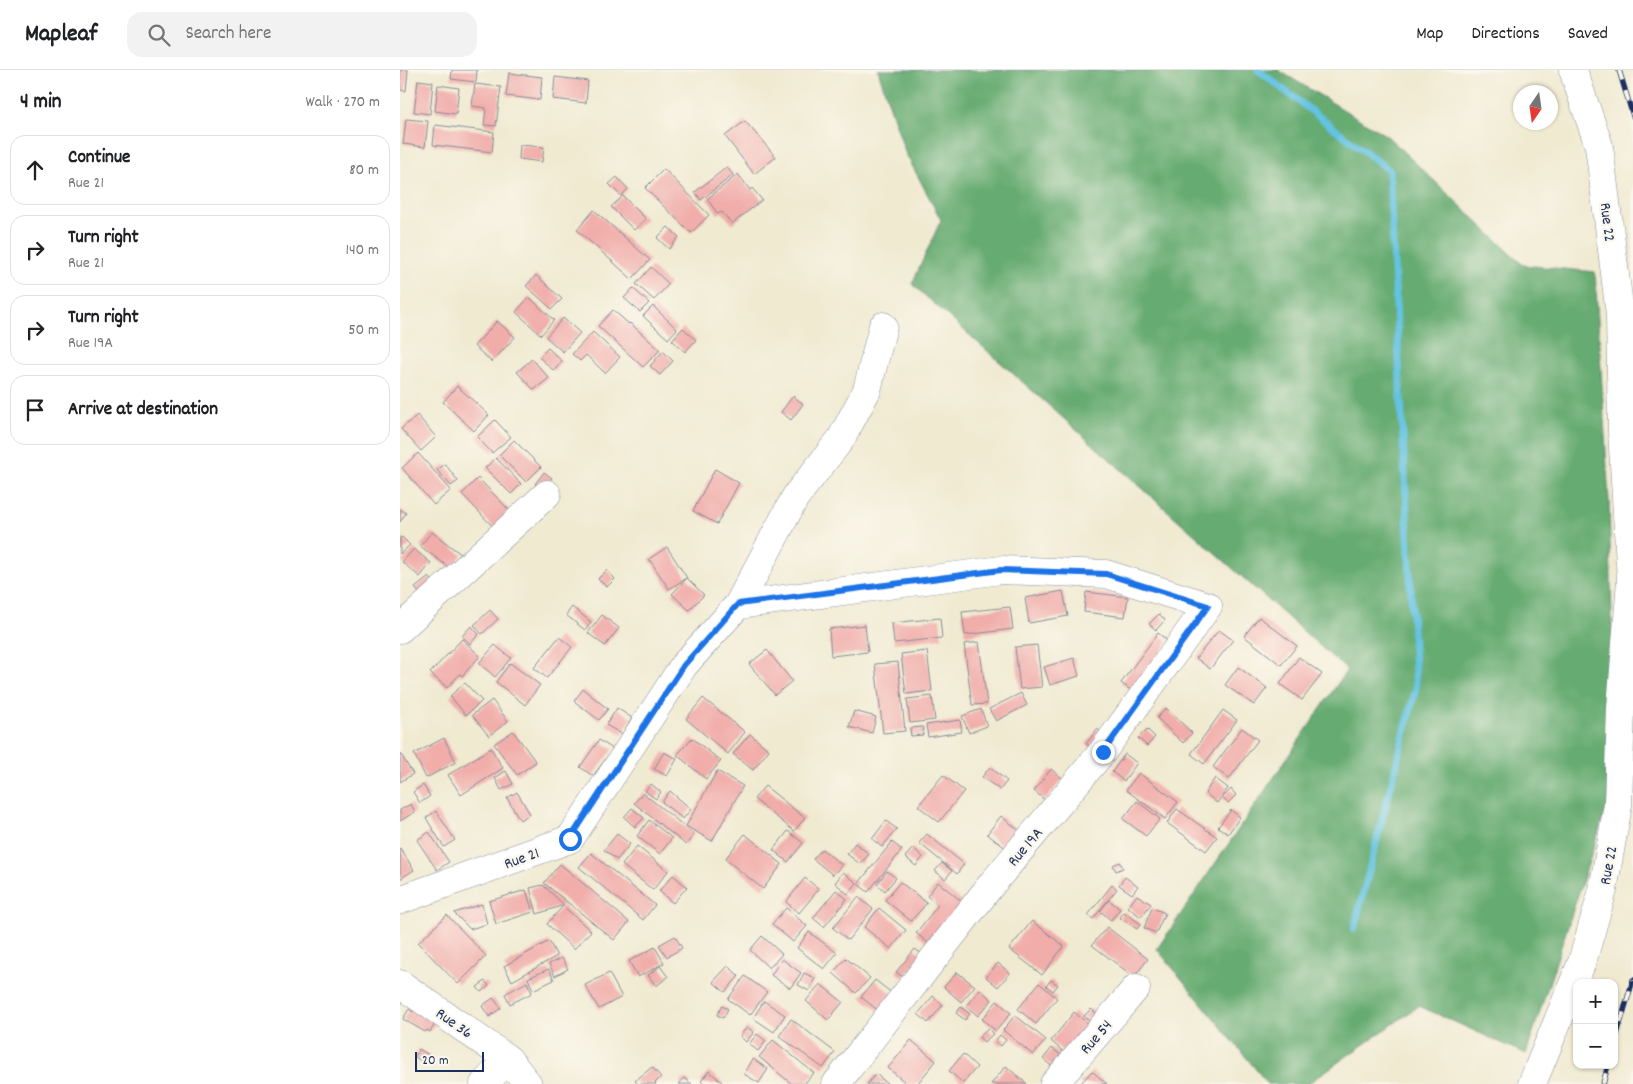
<!DOCTYPE html>
<html lang="en">
<head>
<meta charset="utf-8">
<style>
  body { margin:0; font-family:Dekko,sans-serif; background:#f2f2f2; color:#202124 }
  .controls { position:absolute; right:15px; bottom:15px; display:grid; overflow:hidden; border-radius:10px; box-shadow:0 1px 4px #0004 }
  .controls button { width:45px; height:45px; display:grid; place-items:center; padding:0; border:0; border-bottom:1px solid #e0e0e0; background:#fff; color:#202124; font:25px sans-serif }
  .compass { position:absolute; left:1113px; top:15px; width:45px; height:45px; border-radius:50%; background:#fff; box-shadow:0 1px 4px #0004; rotate:193deg }
  .scale { position:absolute; left:15px; bottom:12px; width:69px; box-sizing:border-box; padding-left:5px; border:2px solid #1b2f5e; border-top:0; font-size:14px; line-height:18px; white-space:nowrap; color:#1b2f5e; -webkit-text-stroke:4px #fbf7ec; paint-order:stroke }
  .stop { position:absolute; width:15px; height:15px; margin:-11px; border:4px solid #1a73e8; border-radius:50%; background:#fff }
  .stop.end { background:#1a73e8; border-color:#fff; box-shadow:0 1px 5px #0008 }
  .list { margin:0; padding:0; list-style:none }
  h2 { display:flex; justify-content:space-between; align-items:center; height:65px; margin:0; padding:0 20px; font-size:21px }
  h2 small { font-size:16px; font-weight:400; color:#757577 }
  .list li { display:grid; grid-template-columns:32px 1fr auto; gap:15px; align-items:center; box-sizing:border-box; height:70px; margin:0 10px 10px; padding:0 10px; border:1px solid #e0e0e0; border-radius:15px }
  .list b { display:block; font-size:19px; white-space:nowrap }
  .list p { margin:0; font-size:16px; white-space:nowrap; color:#757577 }
  .list em { font-size:16px; font-style:normal; color:#757577 }
  .icon { flex:none; width:28px; height:28px; fill:none; stroke:currentColor; stroke-width:2; stroke-linecap:round; stroke-linejoin:round }
  .map { position:relative; flex:none; width:1233px; height:1014px; overflow:hidden }
  header { display:flex; align-items:center; gap:30px; box-sizing:border-box; height:70px; padding:0 25px; background:#fff; border-bottom:1px solid #e0e0e0 }
  header strong { font-size:24px }
  nav { display:flex; gap:28px; margin-inline-start:auto; font-size:18px }
  .search { width:350px; height:45px; background:#f2f2f2; display:flex; align-items:center; gap:12px; box-sizing:border-box; padding:0 18px; border-radius:15px; color:#757577; font-size:19px }
  main { display:flex }
  aside { flex:1; background:#fff }
  .map>svg:first-child { display:block }
  .forest { fill:#66ab71; stroke:#406d68 }
  .lines { fill:none; stroke-linecap:round; stroke-linejoin:round }
  .stream { stroke:#64c3e2; stroke-width:7 }
  .building { fill:#f1adaa }
  .minor-casing { stroke:#868c98; stroke-width:29 }
  .minor { stroke:#fff; stroke-width:28 }
  .rail-casing { stroke:#1b2f5e; stroke-width:5.5 }
  .rail { stroke:#fbf7ec; stroke-width:4; stroke-dasharray:11; stroke-linecap:butt }
  .route { stroke:#1a73e8; stroke-width:6 }
  .labels { text-anchor:middle; stroke-width:4.5; stroke-linejoin:round; paint-order:stroke }
  .street-label { font-size:16px; fill:#1b2f5e; stroke:#fbf7ec }
</style>
</head>
<body>
<header>
<strong>Mapleaf</strong>
<div class="search"><svg class="icon" aria-label="search" viewBox="0 0 24 24"><circle cx="10" cy="10" r="6"/><path d="M15 15l6 6"/></svg>Search here</div>
<nav><a>Map</a><a>Directions</a><a>Saved</a></nav>
</header>
<main>
<aside>
<h2>4 min<small>Walk · 270 m</small></h2>
<ul class="list">
<li><svg class="icon" aria-label="ahead" viewBox="0 0 24 24"><path d="M12 20V5M6 11l6-6 6 6"/></svg><div><b>Continue</b><p>Rue 21</p></div><em>80 m</em></li>
<li><svg class="icon" aria-label="right" viewBox="0 0 24 24"><path d="M7 20v-9h11M14 6l5 5-5 5"/></svg><div><b>Turn right</b><p>Rue 21</p></div><em>140 m</em></li>
<li><svg class="icon" aria-label="right" viewBox="0 0 24 24"><path d="M7 20v-9h11M14 6l5 5-5 5"/></svg><div><b>Turn right</b><p>Rue 19A</p></div><em>50 m</em></li>
<li><svg class="icon" aria-label="arrive" viewBox="0 0 24 24"><path d="M6 21V4h12l-3 4 3 4H6"/></svg><div><b>Arrive at destination</b></div></li>
</ul>
</aside>
<div class="map">
<svg width="1233" height="1014" viewBox="0 0 1233 1014">
  <rect width="100%" height="100%" fill="#fbf7ec"/>
  <filter id="ink" filterUnits="userSpaceOnUse"><feTurbulence type="fractalNoise" baseFrequency=".02" numOctaves="2"/><feDisplacementMap in="SourceGraphic" scale="10" xChannelSelector="R" yChannelSelector="G"/><feConvolveMatrix kernelMatrix="1 2 1 2 8 2 1 2 1" color-interpolation-filters="sRGB"/></filter>
  <filter id="wash" filterUnits="userSpaceOnUse"><feTurbulence type="fractalNoise" baseFrequency=".0096" numOctaves="4" result="noise"/><feDisplacementMap in="SourceGraphic" scale="20" xChannelSelector="R" yChannelSelector="G"/><feGaussianBlur stdDeviation="1.12" result="paint"/><feColorMatrix in="noise" values="0 0 0 0 0 0 0 0 0 0 0 0 0 0 0 0 0 1.4 0 .05"/><feComposite in="paint" operator="in"/></filter>
  <g filter="url(#wash)">
    <rect width="100%" height="100%" fill="#f0ead1"/>
    <path class="forest" d="M478,0h400l109,66 136,129 72,7 14,229 7,278 -90,275 -107,-48 -112,78h-39l-111,-135 190,-279 -435,-386 29,-64 -36,-68z"/>
    <g class="lines">
      <path class="stream" d="M858,0l131,100 27,518 -62,241"/>
    </g>
    <g id="blocks">
      <path class="building" d="M0,0h8l-2,21 -6,-1z
        M52,0h25l-1,12 -25,-3z
        M109,3l33,4 -2,23 -34,-4z
        M155,7l33,4 -2,22 -33,-4z
        M18,10l15,2 -3,32 -16,-2z
        M75,14l26,3 -5,39 -12,-1 2,-17 -14,-2z
        M38,15l21,3 -3,26 -21,-3z
        M6,49l22,2 -3,26 -22,-3z
        M345,51l31,36 -22,17 -29,-38z
        M35,55l59,7 -2,20 -59,-7z
        M120,75l24,2 -2,15 -23,-3z
        M327,97l6,8 -32,25 -6,-8z
        M264,99l45,46 -18,18 -46,-45z
        M338,104l12,16 2,-2 10,12 -30,24 -10,-12 -4,2 -11,-15z
        M217,107l11,12 -7,7 -12,-12z
        M223,126l23,23 -12,11 -23,-23z
        M194,140l56,50 -18,19 -55,-49z
        M268,157l11,10 -10,12 -12,-11z
        M251,197l18,17 -15,16 -18,-16z
        M136,205l26,24 -10,10 -26,-23z
        M233,218l16,15 -9,9 -16,-14z
        M129,227l25,23 -13,15 -25,-23z
        M253,236l24,23 -9,10 -25,-23z
        M213,240l16,14 1,-1 30,27 -17,17 -45,-41z
        M163,248l17,15 -17,19 -17,-15z
        M97,251l18,16 -23,25 -18,-16z
        M283,258l13,12 -11,12 -13,-12z
        M193,262l27,25 -15,16 -19,-18 -6,6 -8,-7z
        M148,278l14,13 -8,10 -15,-14z
        M263,281l10,10 -13,14 -10,-9z
        M132,289l17,19 -15,12 -17,-18z
        M57,316l32,29 -15,16 -31,-29z
        M393,326l10,8 -12,16 -10,-8z
        M17,345l19,22 -15,14 -20,-22z
        M95,350l16,17 -19,16 -15,-16z
        M114,370l27,27 -15,15 -27,-27z
        M18,383l33,37 -17,15 -32,-37z
        M96,388l25,26 -10,10 -26,-26z
        M45,394l13,17 -7,5 -14,-16z
        M315,399l24,14 -22,41 -24,-13z
        M144,402l8,6 -9,12 -8,-6z
        M78,408l35,36 -17,16 -34,-36z
        M0,439l6,4 -6,9z
        M32,462l30,23 -11,14 -31,-23z
        M2,467l8,8 -10,9v-16z
        M267,477l20,31 -18,11 -20,-30z
        M14,479l17,14 -11,14 -18,-15z
        M207,500l8,9 -8,8 -9,-8z
        M29,507l9,10 -14,12 -9,-11z
        M287,508l17,17 -15,15 -17,-16z
        M663,521l5,25 -39,7 -4,-25z
        M686,522l42,5 -3,20 -41,-5z
        M172,537l19,15 -6,8 -19,-15z
        M610,537l3,22 -48,6 -3,-23z
        M90,540l8,9 -16,15 -8,-9z
        M759,544l6,6 -9,10 -7,-6z
        M202,545l17,13 -14,18 -17,-13z
        M859,547l38,29 -16,19 -37,-29z
        M540,548l2,20 -48,5 -2,-20z
        M465,555l3,27 -37,4 -2,-27z
        M71,556l8,8 -9,10 -8,-8z
        M819,560l14,10 -23,29 -14,-11z
        M758,563l10,8 -32,53 -15,-11z
        M159,567l13,10 -25,31 -13,-10z
        M62,569l18,17 -18,20 -2,-2 -13,14 -17,-15z
        M579,572l8,62 -15,1 -8,-61z
        M95,575l16,13 -16,19 -16,-14z
        M637,575l5,42 -22,2 -5,-42z
        M367,580l25,31 -17,14 -26,-31z
        M527,581l5,40 -26,3 -5,-40z
        M899,587l23,17 -20,26 -22,-16z
        M674,588l5,18 -29,9 -6,-18z
        M498,592l7,69 -22,2 -8,-69z
        M110,593l30,22 -15,20 -29,-23z
        M838,597l29,21 -13,17 -29,-20z
        M65,613l17,18 -16,14 -16,-19z
        M183,619l25,20 -9,11 -25,-19z
        M621,623l6,12 -31,16 -7,-12z
        M532,626l3,24 -25,3 -3,-24z
        M303,628l42,34 -17,22 -42,-35z
        M92,630l16,21 -19,15 -17,-21z
        M217,638l15,10 -10,16 -16,-9z
        M766,638l26,25 -9,10 -26,-25z
        M581,639l6,17 -18,7 -7,-17z
        M823,640l14,10 -33,44 -13,-10z
        M454,641l22,6 -4,16 -23,-6z
        M560,650l2,12 -34,5 -2,-12z
        M523,657v8l-12,1 -1,-8z
        M842,658l16,12 -29,39 -16,-12z
        M697,659l8,6 -10,15 -9,-6z
        M747,659l8,8 -8,9 -9,-8z
        M113,661l23,31 -19,13 -23,-31z
        M350,664l19,16 -16,20 -20,-16z
        M44,668l12,24 -30,16 -12,-24z
        M292,668l29,23 -15,18 -29,-24z
        M199,670l14,9 -20,27 -13,-9z
        M91,678l12,20 -42,27 -13,-20z
        M264,682l13,7 -10,17 -13,-7z
        M0,683l13,21 -13,8z
        M725,684l12,9 -13,18 -12,-9z
        M590,697l17,14 -7,9 -18,-13z
        M651,699l12,10 -18,21 -11,-9z
        M106,701l7,13 -12,6 -6,-12z
        M317,701l26,15 -31,55 -26,-15z
        M739,703l39,29 -13,17 -39,-29z
        M543,705l21,16 -25,31 -21,-16z
        M815,708l13,10 -11,15 -12,-10z
        M251,714l10,8 -5,7 -11,-8z
        M23,715l7,11 -10,7 -7,-11z
        M365,716l40,32 -11,13 -40,-32z
        M831,719l5,6 -8,8 -6,-5z
        M270,721l21,18 -8,10 -21,-17z
        M117,722l13,22 -10,6 -13,-22z
        M243,723l51,41 -8,11 -52,-42z
        M737,731l23,18 -14,17 -23,-17z
        M11,734l4,8 -15,9v-11z
        M232,738l12,10 -9,9 -11,-10z
        M777,739l40,28 -11,14 -39,-28z
        M831,740l9,7 -12,17 -10,-7z
        M36,741l19,29 -11,7 -18,-29z
        M601,746l20,16 -14,17 -20,-15z
        M249,750l23,18 -12,16 -23,-18z
        M486,751l11,8 -15,18 -10,-8z
        M388,761l15,12 -15,19 -15,-12z
        M29,762l20,30 -12,8 -20,-30z
        M217,764l13,10 -13,16 -13,-10z
        M345,764l37,30 -19,25 -38,-30z
        M527,764l37,30 -7,10 -38,-31z
        M492,772l10,8 -34,42 -10,-8z
        M455,773l14,11 -9,10 -13,-10z
        M237,776l31,25 -15,19 -31,-25z
        M0,778l14,22 -14,9z
        M513,778l10,9 -7,9 -11,-9z
        M422,779l20,16 -9,10 -20,-16z
        M191,783l64,52 -12,15 -64,-53z
        M720,792l3,6 -7,3 -3,-6z
        M542,793l10,8 -7,8 -10,-8z
        M160,794l69,58 -15,18 -70,-57z
        M487,801l9,7 -11,13 -8,-7z
        M443,802l14,11 -9,11 -13,-11z
        M273,805l14,12 -14,16 -14,-12z
        M725,807l13,9 -6,8 -13,-9z
        M405,808l14,11 -20,24 -13,-11z
        M500,812l27,21 -16,18 -26,-21z
        M538,812l28,23 -34,41 -16,-13 22,-28 -11,-9z
        M143,815l21,20 -27,9 -7,-26z
        M712,815l5,4 -24,30 -5,-4z
        M126,820l7,22 -37,12 -7,-23z
        M436,820l11,9 -23,28 -11,-9z
        M737,825l14,9 -10,13 -13,-10z
        M458,827l15,12 -25,31 -15,-12z
        M709,830l11,9 -9,11 -11,-9z
        M82,834l5,20 -17,5 -16,-16z
        M163,836l28,25 -17,18 -27,-25z
        M386,838l21,18 -14,16 -21,-18z
        M479,838l27,22 -15,19 -27,-22z
        M752,838l13,5 -9,20 -12,-5z
        M724,842l17,12 -4,5 -17,-11z
        M47,845l39,41 -28,28 -40,-41z
        M632,851l32,25 -22,29 -33,-26z
        M707,857l41,32 -14,18 -42,-32z
        M409,862l28,21 -13,16 -27,-21z
        M275,866l7,12 -15,9 -8,-12z
        M362,866l20,18 -13,14 -19,-18z
        M149,871l8,15 -45,25 -8,-15z
        M255,877l9,16 -26,14 -9,-16z
        M515,879l7,5 -19,23 -7,-5z
        M162,888l6,11 -13,7 -6,-12z
        M446,888l24,20 -14,15 -23,-20z
        M382,889l19,14 -11,15 -19,-13z
        M598,893l12,10 -12,14 -12,-10z
        M260,896l8,11 -12,9 -8,-11z
        M328,896l11,10 -14,16 -12,-10z
        M149,899l5,11 -21,10 -5,-12z
        M557,902l18,14 -14,16 -17,-15z
        M209,903l13,24 -23,12 -14,-24z
        M404,903l11,5 -6,13 -11,-6z
        M345,906l22,16 -17,23 -22,-16z
        M475,910l18,14 -13,18 -19,-15z
        M651,910l7,5 -5,6 -7,-5z
        M85,911l4,5 -8,6 -4,-5z
        M127,912l5,11 -22,11 -5,-10z
        M639,913l18,15 -21,26 -18,-15z
        M420,914l23,18 -15,18 -22,-19z
        M580,919l12,11 -14,16 -12,-10z
        M533,926l10,9 -15,18 -10,-9z
        M93,928l8,10 -12,9 -7,-11z
        M364,931l21,14 -11,17 -21,-14z
        M597,931l14,12 -15,18 -14,-12z
        M322,936l6,3 -5,9 -6,-3z
        M16,937l21,14 -7,11 -3,-2 -2,2 -22,-13 6,-10 4,3z
        M561,937l9,7 -5,6 -9,-7z
        M691,939l10,8 -7,8 -10,-9z
        M674,942l17,14 -24,29 -16,-14z
        M615,945l31,25 -13,15 -30,-25z
        M391,949l44,33 -12,16 -44,-32z
        M347,957l7,5 -8,10 -6,-6z
        M588,959l5,5 -9,8 -5,-5z
        M357,964l9,7 -8,10 -9,-7z
        M600,965l6,5 -5,6 -6,-5z
        M373,970l41,33 -10,11h-12l-33,-27z
        M511,970l25,21 -19,23h-10l-19,-16z
        M652,978l12,10 -9,11 -12,-10z
        M19,979l10,6 -4,8 -10,-6z
        M563,984l14,13 -14,16 -14,-12z
        M353,989l15,10 -9,14 -15,-9z
        M606,996l21,18h-36z
        M252,997l9,10 -6,6 1,1h-18l-3,-3z
        M309,1001l15,13h-20l-3,-3z
        M692,1001l15,13h-27z
        M476,1004l12,10h-21z
        M284,1008l8,6h-13z"/>
    </g>
  </g>
  <g filter="url(#ink)">
    <use href="#blocks" fill-opacity="0" stroke="#868c98" stroke-width="1"/>
    <g class="lines">
      <defs>
        <path id="minor" d="M338,535l58,-109 45,-57 26,-49 16,-64
          M0,559l147,-135
          M0,830l170,-61 114,-174 54,-60 263,-35 105,4 102,32 -105,145 -112,134 -155,199
          M0,914l108,75 20,25
          M84,1014l24,-25
          M654,1014l82,-96
          M1132,1014l50,-122 21,-72 15,-85 3,-97 10,-128 -9,-149 -2,-117 -21,-168 -26,-76"/>
      </defs>
      <use href="#minor" class="minor-casing"/>
      <use href="#minor" class="minor"/>
      <defs>
        <path id="rail" d="M1219,0l14,46
          M1214,974l19,-64
          M1203,1014l5,-19"/>
      </defs>
      <use href="#rail" class="rail-casing"/>
      <use href="#rail" class="rail"/>
    </g>
  </g>
  <g class="lines" filter="url(#ink)">
    <path class="route" d="M170,769l114,-174 54,-61 263,-34 105,4 102,32 -105,146"/>
  </g>
  <g class="labels">
    <g class="street-label">
      <text transform="translate(1209 152) rotate(83)" y="6">Rue 22</text>
      <text transform="translate(624 776) rotate(-50)" y="6">Rue 19A</text>
      <text transform="translate(121 787) rotate(-20)" y="6">Rue 21</text>
      <text transform="translate(1207 795) rotate(-79)" y="6">Rue 22</text>
      <text transform="translate(55 952) rotate(35)" y="6">Rue 36</text>
      <text transform="translate(695 966) rotate(-49)" y="6">Rue 54</text>
    </g>
  </g>
</svg>
<div class="controls">
<button>+</button>
<button>−</button>
</div>
<svg class="compass" viewBox="-18 -18 36 36"><path d="M0-13l5 13h-10z" fill="#e53935"/><path d="M0 13l5-13h-10z" fill="#757577"/></svg>
<div class="scale">20 m</div>
<div class="stop" style="left:170px;top:769px"></div>
<div class="stop end" style="left:703px;top:682px"></div>
</div>
</main>
</body>
</html>
